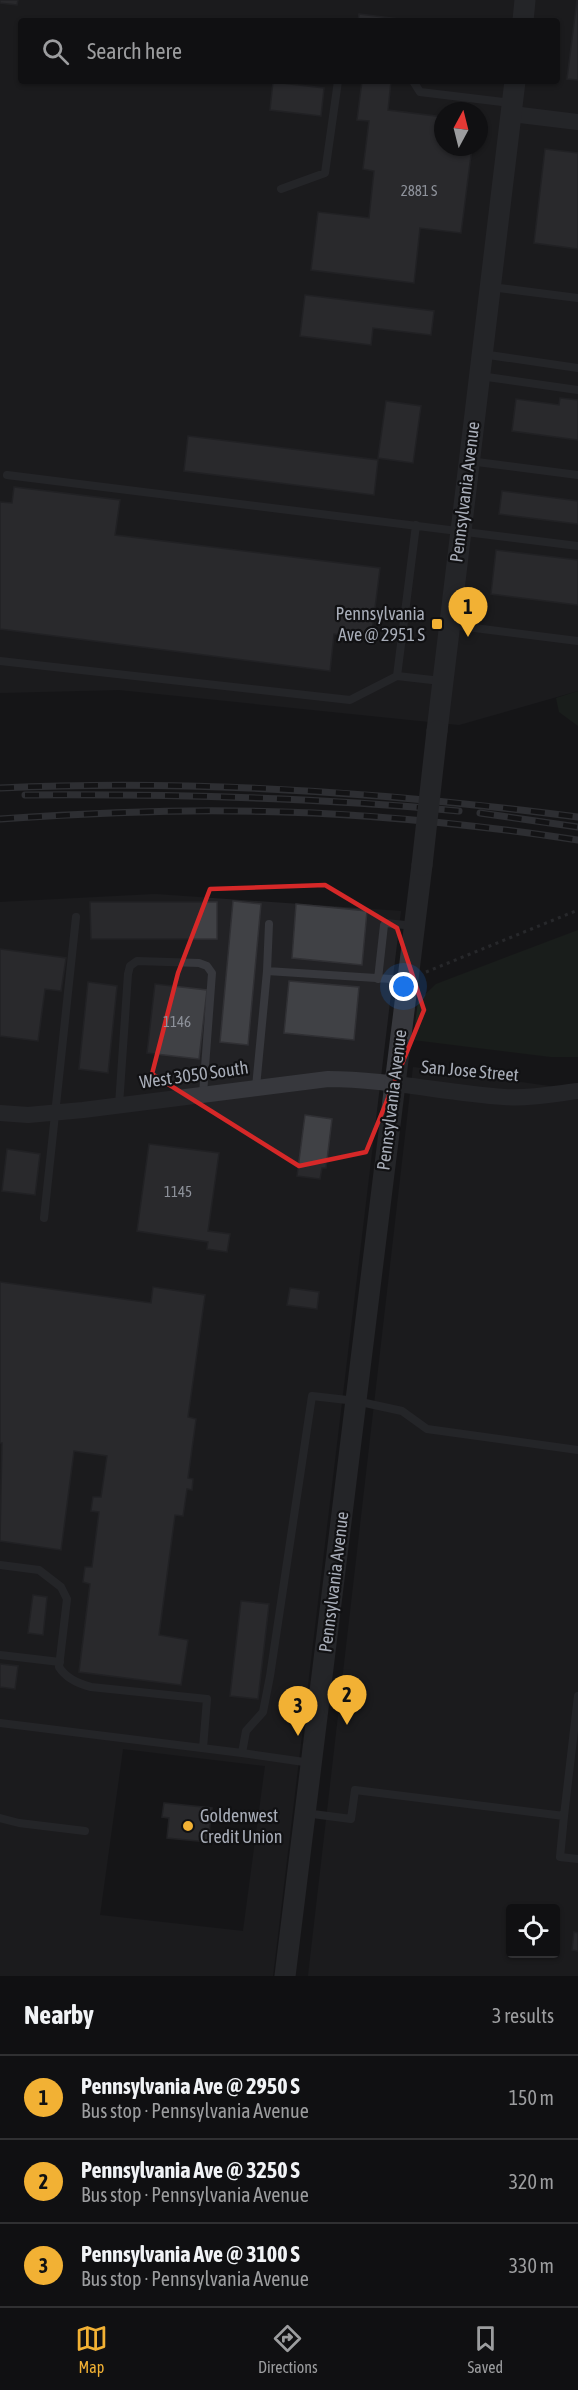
<!DOCTYPE html>
<html lang="en">
<head>
<meta charset="utf-8">
<style>
  body { margin:0; font-family:"Asap Condensed",sans-serif; background:#19191b; color:#f1f3f6 }
  .controls { position:absolute; right:18px; bottom:18px; display:grid; overflow:hidden; border-radius:6px; box-shadow:0 2px 4px #0004 }
  .controls button { width:54px; height:54px; display:grid; place-items:center; padding:0; border:0; border-bottom:2px solid #303032; background:#101012; color:#f1f3f6; font:30px sans-serif }
  .compass { position:absolute; left:434px; top:102px; width:54px; height:54px; border-radius:50%; background:#101012; box-shadow:0 2px 4px #0004; rotate:7deg }
  .you { position:absolute; left:404px; top:987px; width:21px; height:21px; margin:-15px; border:4px solid #fff; border-radius:50%; background:#1a73e8; box-shadow:0 0 0 9px #1a73e833 }
  .badge { display:grid; place-items:center; width:39px; height:39px; border-radius:50%; background:#f2b134; color:#111; font-size:20px; font-weight:700 }
  .pin { position:absolute; translate:-50% -50px; filter:drop-shadow(0 2px 3px #0008) }
  .pin::after { content:''; position:absolute; top:32px; width:21px; height:18px; background:inherit; clip-path:polygon(0 0,100% 0,50% 100%) }
  .list { margin:0; padding:0; list-style:none }
  h2 { display:flex; justify-content:space-between; align-items:center; height:78px; margin:0; padding:0 24px; font-size:26px }
  h2 small { font-size:20px; font-weight:400; color:#9c9d9f }
  .list li { display:grid; grid-template-columns:39px 1fr auto; gap:18px; align-items:center; box-sizing:border-box; height:84px; padding:0 24px; border-top:2px solid #303032 }
  .list b { display:block; font-size:22px; white-space:nowrap }
  .list p { margin:0; font-size:20px; white-space:nowrap; color:#9c9d9f }
  .list em { font-size:20px; font-style:normal; color:#9c9d9f }
  .icon { flex:none; width:33px; height:33px; fill:none; stroke:currentColor; stroke-width:2; stroke-linecap:round; stroke-linejoin:round }
  .map { position:relative; flex:none; width:578px; height:1976px; overflow:hidden }
  .search { position:absolute; background:#101012; box-shadow:0 2px 4px #0004; left:18px; right:18px; top:18px; height:66px; display:flex; align-items:center; gap:15px; box-sizing:border-box; padding:0 21px; border-radius:6px; color:#9c9d9f; font-size:22px }
  .sheet { height:330px; background:#101012 }
  nav { display:flex; justify-content:space-around; align-items:center; box-sizing:border-box; height:84px; border-top:2px solid #303032; background:#101012; font-size:16px; color:#9c9d9f }
  nav a { display:grid; justify-items:center; gap:3px }
  nav .on { color:#f2b134 }
  .map>svg:first-child { display:block }
  .built { fill:#222225; fill-rule:evenodd }
  .green { fill:#1e261f }
  .building { fill:#404145; stroke:#303034; stroke-width:1.5 }
  .lines { fill:none; stroke-linecap:round; stroke-linejoin:round }
  .path { stroke:#3d3f44; stroke-width:3; stroke-dasharray:3 4.5; stroke-linecap:butt }
  .service { stroke:#37383d; stroke-width:8 }
  .minor { stroke:#37383d; stroke-width:16 }
  .tertiary { stroke:#37383d; stroke-width:21 }
  .rail-casing { stroke:#4a4c52; stroke-width:7 }
  .rail { stroke:#111113; stroke-width:4.5; stroke-dasharray:14; stroke-linecap:butt }
  .tertiary-bridge { stroke:#37383d; stroke-width:21 }
  .marked { fill:none; stroke:#d62828; stroke-width:4.5; stroke-linejoin:round }
  .poi-dot { fill:#f2b134; stroke:#111113; stroke-width:2 }
  .labels { text-anchor:middle; stroke-width:4.5; stroke-linejoin:round; paint-order:stroke }
  .number-label { font-size:15px; fill:#8e929b }
  .street-label { font-size:18px; fill:#a8adb8; stroke:#111113 }
  .poi-label { font-size:18px; fill:#a8adb8; stroke:#111113; text-anchor:end }
</style>
</head>
<body>
<div class="map">
<svg width="578" height="1976" viewBox="0 0 578 1976">
  <rect width="100%" height="100%" fill="#161618"/>
  <path class="built" d="M0,0h578v691l-119,34 -340,-35 -119,3zM21,21h536v60h-536zM443,111h36v36h-36z
    M155,894l246,17 -128,1065h-273v-1074zM123,1749l142,17 -22,165 -143,-16z
    M413,1067l165,23v886h-270zM510,1908h46v46h-46z"/>
  <path class="green" d="M578,691v35l-19,-14 -3,-14z
    M578,930v127h-27l-138,-17 5,-39 18,-17z"/>
  <path class="building" d="M0,0h18l-1,5 -17,-2z
    M577,0h1v80l-11,-1z
    M359,14l56,7h-57z
    M362,81h29l-3,29 55,7v30h29l-11,86 -41,-5 -6,55 -103,-13 7,-58 51,6 5,-47 -11,-2 6,-48 -12,-1z
    M273,82l51,6 -3,28 -51,-6z
    M545,149l33,4v96l-44,-6z
    M305,295l129,16 -3,24 -58,-7 -2,17 -71,-9z
    M560,398l18,2v40l-66,-9 4,-32 43,6z
    M386,401l35,5 -8,57 -35,-5z
    M188,436l190,24 -4,35 -190,-24z
    M14,487l106,13 -5,35 265,33 -9,71 -37,-5 -4,37 -330,-42v-127l12,1z
    M502,491l76,10v23l-79,-10z
    M496,550l82,10v45l-87,-11z
    M233,901l28,3 -13,141 -28,-3z
    M90,902h127v37h-126z
    M296,904l71,7 -5,54 -70,-7z
    M0,949l66,9 -5,33 -16,-2 -7,52 -38,-5z
    M289,981l70,6 -5,53 -70,-7z
    M88,982l29,4 -9,87 -29,-4z
    M155,984l52,6 -8,69 -52,-6z
    M305,1115l27,4 -6,49h-4l-2,11 -23,-3z
    M149,1144l70,9 -11,78 22,3 -3,18 -20,-3 1,-7 -71,-11z
    M7,1149l33,5 -5,41 -33,-4z
    M0,1282l151,21 2,-16 52,8 -17,122 8,2 -8,59 5,1 -1,11 -5,-1 -4,27 -8,-1 -16,120 29,5 -7,45 -102,-13 11,-88 -7,-2 2,-15h7l7,-55 -8,-1 2,-14h8l6,-41 -33,-5 -13,99 -61,-9 2,-98h-2z
    M290,1288l29,4 -2,17 -30,-4z
    M33,1595l14,2 -4,38 -15,-2z
    M241,1601l28,3 -11,95 -28,-3z
    M0,1664l18,2 -3,23 -15,-2z
    M164,1803l48,5 -4,34 -41,-4 2,-20 -7,-1z
    M574,1932l4,1v18l-6,-1z"/>
  <g class="lines">
    <path class="path" d="M426,972l152,-62"/>
    <path class="service" d="M413,81l7,11 91,11
      M281,189l44,-16 13,-92
      M491,287l87,11
      M482,354l96,14
      M480,376l98,14
      M469,461l109,14
      M7,475l571,71
      M416,525l-19,151 44,5
      M451,625l127,16
      M0,661l350,39 47,-24
      M267,971l2,-47
      M378,979l6,-54 2,-2 28,3
      M256,1087l11,-116 140,9
      M119,1105l9,-131 2,-8 7,-5 62,2 8,3 5,7 -9,121
      M44,1218l32,-301
      M0,1565l39,5 22,17 6,12 -8,68c7,11 20,17 32,20l116,12 -4,49
      M0,1655l60,7
      M0,1723l242,30 69,10
      M242,1753l4,-22 17,-19 7,-36 42,-280 44,5 46,10 25,18 151,21
      M305,1813l46,6 4,-29 209,26 14,-120
      M564,1816l-4,41 18,2
      M0,1818l19,5 66,8"/>
    <path class="minor" d="M512,114l66,8
      M0,1113l28,2 55,-5 245,-31c59,0 117,14 176,18 24,2 50,-3 74,-6"/>
    <path class="tertiary" d="M523,21l2,-21
      M437,731l78,-650
      M285,1976l137,-1111"/>
    <defs>
      <path id="rail" d="M0,788c194,-9 386,4 578,29
        M25,795c145,-1 289,2 434,16
        M480,813l98,14
        M0,819c78,-5 155,-9 233,-8 115,0 231,12 345,29"/>
    </defs>
    <use href="#rail" class="rail-casing"/>
    <use href="#rail" class="rail"/>
    <path class="tertiary-bridge" d="M422,865l15,-134"/>
  </g>
  <path d="M0 0H578V1976H0ZM325,885l72,43 27,82 -58,142 -67,14 -147,-92 26,-101 32,-84z" fill="#161618" fill-opacity=".55" fill-rule="evenodd"/>
  <path class="marked" d="M325,885l72,43 27,82 -58,142 -67,14 -147,-92 26,-101 32,-84z"/>
  <g class="poi-dot">
    <rect x="431" y="618" width="12" height="12" rx="3"/>
    <circle cx="188" cy="1826" r="6"/>
  </g>
  <g class="labels">
    <g class="number-label">
      <text x="419" y="196">2881 S</text>
      <text x="177" y="1027">1146</text>
      <text x="178" y="1197">1145</text>
    </g>
    <g class="street-label">
      <text transform="translate(465 492) rotate(-83)" y="6">Pennsylvania Avenue</text>
      <text transform="translate(470 1071) rotate(5)" y="6">San Jose Street</text>
      <text transform="translate(194 1075) rotate(-8)" y="6">West 3050 South</text>
      <text transform="translate(392 1100) rotate(-83)" y="6">Pennsylvania Avenue</text>
      <text transform="translate(334 1582) rotate(-83)" y="6">Pennsylvania Avenue</text>
    </g>
    <g class="poi-label">
      <text x="425" y="620">Pennsylvania<tspan x="425" dy="21">Ave @ 2951 S</tspan></text>
      <text x="200" y="1822" text-anchor="start">Goldenwest<tspan x="200" dy="21">Credit Union</tspan></text>
    </g>
  </g>
</svg>
<div class="controls">
<button><svg class="icon" aria-label="locate" viewBox="0 0 24 24"><circle cx="12" cy="12" r="6"/><path d="M12 2v4M12 18v4M2 12h4M18 12h4"/></svg></button>
</div>
<svg class="compass" viewBox="-18 -18 36 36"><path d="M0-13l5 13h-10z" fill="#e53935"/><path d="M0 13l5-13h-10z" fill="#9c9d9f"/></svg>
<div class="you"></div>
<div class="pin badge" style="left:468px;top:637px">1</div>
<div class="pin badge" style="left:347px;top:1725px">2</div>
<div class="pin badge" style="left:298px;top:1736px">3</div>
<div class="search"><svg class="icon" aria-label="search" viewBox="0 0 24 24"><circle cx="10" cy="10" r="6"/><path d="M15 15l6 6"/></svg>Search here</div>
</div>
<section class="sheet">
<h2>Nearby<small>3 results</small></h2>
<ul class="list">
<li><span class="badge">1</span><div><b>Pennsylvania Ave @ 2950 S</b><p>Bus stop · Pennsylvania Avenue</p></div><em>150 m</em></li>
<li><span class="badge">2</span><div><b>Pennsylvania Ave @ 3250 S</b><p>Bus stop · Pennsylvania Avenue</p></div><em>320 m</em></li>
<li><span class="badge">3</span><div><b>Pennsylvania Ave @ 3100 S</b><p>Bus stop · Pennsylvania Avenue</p></div><em>330 m</em></li>
</ul>
</section>
<nav>
<a class="on"><svg class="icon" aria-label="map" viewBox="0 0 24 24"><path d="M3 6l6-2 6 2 6-2v14l-6 2-6-2-6 2zM9 4v14M15 6v14"/></svg>Map</a>
<a><svg class="icon" aria-label="directions" viewBox="0 0 24 24"><path d="M12 3l9 9-9 9-9-9zM9 14v-3h6M13 9l2 2-2 2"/></svg>Directions</a>
<a><svg class="icon" aria-label="saved" viewBox="0 0 24 24"><path d="M7 4h10v16l-5-4-5 4z"/></svg>Saved</a>
</nav>
</body>
</html>
